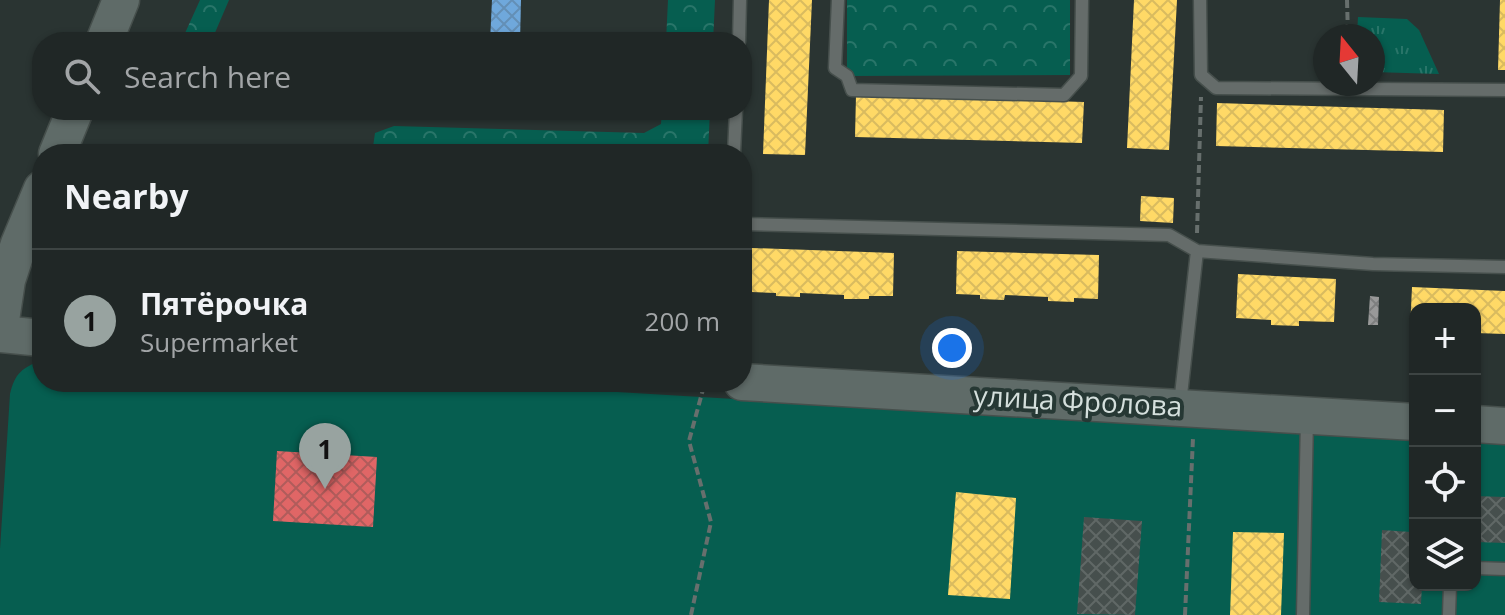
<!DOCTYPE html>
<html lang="en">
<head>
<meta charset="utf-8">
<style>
  body { margin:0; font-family:"Open Sans",sans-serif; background:#2d3332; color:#f1f3f6 }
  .controls { position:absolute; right:24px; bottom:24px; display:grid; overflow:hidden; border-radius:16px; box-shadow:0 2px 6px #0004 }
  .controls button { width:72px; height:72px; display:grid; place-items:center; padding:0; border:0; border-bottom:2px solid #3d4443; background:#202726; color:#f1f3f6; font:40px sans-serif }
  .compass { position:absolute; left:1313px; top:24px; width:72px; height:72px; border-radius:50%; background:#202726; box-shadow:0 2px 6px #0004; rotate:342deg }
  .you { position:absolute; left:952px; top:348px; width:28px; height:28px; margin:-20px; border:6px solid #fff; border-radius:50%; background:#1a73e8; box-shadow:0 0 0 12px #1a73e833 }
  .badge { display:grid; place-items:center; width:52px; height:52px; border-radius:50%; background:#98a3a0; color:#111; font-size:26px; font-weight:700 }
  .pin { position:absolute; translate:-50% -66px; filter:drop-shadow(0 2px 4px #0008) }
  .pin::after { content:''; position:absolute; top:42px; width:28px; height:24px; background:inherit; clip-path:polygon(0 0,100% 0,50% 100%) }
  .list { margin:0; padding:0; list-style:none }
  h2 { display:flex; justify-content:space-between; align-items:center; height:104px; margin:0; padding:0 32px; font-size:34px }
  h2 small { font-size:26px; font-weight:400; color:#a2a5a7 }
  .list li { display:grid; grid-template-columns:52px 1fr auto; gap:24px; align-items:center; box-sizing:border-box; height:144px; padding:0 32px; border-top:2px solid #3d4443 }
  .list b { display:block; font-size:30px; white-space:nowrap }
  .list p { margin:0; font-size:26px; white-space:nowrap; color:#a2a5a7 }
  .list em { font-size:26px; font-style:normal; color:#a2a5a7 }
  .icon { flex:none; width:44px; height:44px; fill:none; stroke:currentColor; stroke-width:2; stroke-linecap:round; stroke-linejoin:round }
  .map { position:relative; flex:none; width:1505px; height:615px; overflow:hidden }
  .search { position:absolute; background:#202726; box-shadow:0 2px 6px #0004; left:32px; top:32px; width:720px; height:88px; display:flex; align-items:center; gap:20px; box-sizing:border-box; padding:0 28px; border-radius:32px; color:#a2a5a7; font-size:30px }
  .panel { position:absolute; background:#202726; box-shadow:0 2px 6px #0004; left:32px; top:144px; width:720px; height:248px; border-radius:32px }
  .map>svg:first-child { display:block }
  .green { fill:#065e50 }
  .forest { fill:url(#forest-crowns) }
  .park { fill:url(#park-tufts) }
  .homes { fill:url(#homes-cross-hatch) }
  .shops { fill:url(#shops-cross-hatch) }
  .schools { fill:url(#schools-cross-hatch) }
  .industry { fill:url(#industry-cross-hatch) }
  .building { fill:url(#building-cross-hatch) }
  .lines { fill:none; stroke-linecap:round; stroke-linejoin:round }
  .lane-casing { stroke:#464f4c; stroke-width:15 }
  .secondary-casing { stroke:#464f4c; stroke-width:39 }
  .path { stroke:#676f6d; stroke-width:4; stroke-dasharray:8 4; stroke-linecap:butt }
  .lane { stroke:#656c6a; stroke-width:12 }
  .secondary { stroke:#5f6b68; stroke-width:36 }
  .labels { text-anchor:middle; stroke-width:8; stroke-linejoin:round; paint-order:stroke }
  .street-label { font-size:28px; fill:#d4dfdc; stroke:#263834 }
</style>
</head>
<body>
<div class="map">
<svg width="1505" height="615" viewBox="0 0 1505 615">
  <defs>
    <pattern id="forest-crowns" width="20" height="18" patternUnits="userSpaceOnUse" patternTransform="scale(2)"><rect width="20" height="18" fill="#065e50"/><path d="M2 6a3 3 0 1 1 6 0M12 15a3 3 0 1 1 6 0" fill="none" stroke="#297569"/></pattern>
    <pattern id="park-tufts" width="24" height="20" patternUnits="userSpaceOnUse" patternTransform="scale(2)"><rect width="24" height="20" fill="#065e50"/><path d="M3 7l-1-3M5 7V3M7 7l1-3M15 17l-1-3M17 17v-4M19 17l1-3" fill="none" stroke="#297569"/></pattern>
    <pattern id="homes-cross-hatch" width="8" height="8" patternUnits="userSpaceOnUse" patternTransform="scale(2)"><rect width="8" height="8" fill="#ffd966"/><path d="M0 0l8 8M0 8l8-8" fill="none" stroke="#d9bb5f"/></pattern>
    <pattern id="shops-cross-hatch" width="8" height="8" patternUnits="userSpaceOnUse" patternTransform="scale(2)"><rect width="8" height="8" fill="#e06666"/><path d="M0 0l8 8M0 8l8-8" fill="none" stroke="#b05c5b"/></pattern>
    <pattern id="schools-cross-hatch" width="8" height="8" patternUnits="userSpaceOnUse" patternTransform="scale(2)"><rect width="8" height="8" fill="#6fa8dc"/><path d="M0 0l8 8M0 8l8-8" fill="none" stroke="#638fb6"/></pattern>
    <pattern id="industry-cross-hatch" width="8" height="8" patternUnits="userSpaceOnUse" patternTransform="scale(2)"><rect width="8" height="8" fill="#999"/><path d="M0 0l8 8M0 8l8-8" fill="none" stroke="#7e7f7f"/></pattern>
    <pattern id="building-cross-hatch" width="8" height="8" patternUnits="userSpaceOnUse" patternTransform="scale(2)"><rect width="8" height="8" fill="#464f4d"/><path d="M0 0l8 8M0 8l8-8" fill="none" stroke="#606866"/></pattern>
  </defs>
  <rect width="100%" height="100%" fill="#2a3432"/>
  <path class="green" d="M42,360v22h405l968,57v146h60v-143l30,2v171h-1505v-66l10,-155c5,-21 12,-26 32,-34z"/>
  <path class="forest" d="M200,0h29l-18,42h-30z
    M668,0h47l-2,42h-47z
    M847,0h223v75l-223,1z
    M662,110h48l-2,44h-336l3,-21 19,-7 250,7 17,-9z"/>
  <path class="park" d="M1358,17l49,2 12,11 20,44 -66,-2v-36h-16z"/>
  <path class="homes" d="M769,0h43l-7,155 -42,-1z
    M1134,0h43l-8,150 -42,-2z
    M1500,0h5v70h-7z
    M856,95l228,7 -2,41 -227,-6z
    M1217,103l227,7 -1,42 -227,-6z
    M158,110h25l-1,7z
    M1141,196l33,2 -1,25 -33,-2z
    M752,248l142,5 -1,43h-24v3h-25v-4l-44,-2v4l-24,-1v-3l-25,-1z
    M957,251l142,4 -1,44 -24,-1v4l-26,-1v-4l-43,-2 -1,5 -24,-1v-4l-24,-1z
    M1238,274l98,5 -2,43 -35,-1v5l-28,-1v-5l-35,-2z
    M1412,287l93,4v43l-30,-1v-24h-60v22l-5,-1z
    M956,492l60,6 -6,101 -62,-4z
    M1233,532l51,1 -3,82h-51z"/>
  <path class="shops" d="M277,451l100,6 -4,70 -100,-6z"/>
  <path class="schools" d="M492,0h29l-1,42h-30z"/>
  <path class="industry" d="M1370,296l9,1 -1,28h-10z"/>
  <path class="building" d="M1412,492h3v93h7l-1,19 -42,-2 3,-72 29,2z
    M1475,496l30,1v46l-30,-1z
    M1084,517l58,4 -7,94 -58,-1z"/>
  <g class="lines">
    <defs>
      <path id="lane" d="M838,0l-3,68 12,8 5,14 212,5 17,-19 1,-76
        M1200,0l1,75 15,13 289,2
        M739,42l1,-42
        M734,153l2,-43
        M742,224l427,11 28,16 -17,153
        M1197,251l176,13 132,3
        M1475,568l30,1
        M1303,615l4,-197
        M1449,615l1,-30"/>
      <path id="secondary" d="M104,42l17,-42
        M57,154l18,-44
        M0,327l7,-47 12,-36 23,-55
        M0,334l42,4
        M742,382l673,40
        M1475,424l30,2"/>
    </defs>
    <use href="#lane" class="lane-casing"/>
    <use href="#secondary" class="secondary-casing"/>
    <path class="path" d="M1347,0l1,36
      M1197,233l4,-136
      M691,615l20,-93 -22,-81 16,-59
      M1185,615l8,-177"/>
    <use href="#lane" class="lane"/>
    <use href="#secondary" class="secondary"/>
  </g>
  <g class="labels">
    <g class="street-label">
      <text transform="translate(1078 401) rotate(3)" y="10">улица Фролова</text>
    </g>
  </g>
</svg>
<div class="controls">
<button>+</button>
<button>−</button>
<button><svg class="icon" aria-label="locate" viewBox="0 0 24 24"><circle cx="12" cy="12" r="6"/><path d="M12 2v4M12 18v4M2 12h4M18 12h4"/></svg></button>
<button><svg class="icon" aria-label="layers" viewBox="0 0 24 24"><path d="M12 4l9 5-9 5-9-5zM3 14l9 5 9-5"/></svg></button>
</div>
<svg class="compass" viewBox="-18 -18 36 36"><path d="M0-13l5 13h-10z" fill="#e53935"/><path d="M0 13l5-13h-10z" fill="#a2a5a7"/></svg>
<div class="you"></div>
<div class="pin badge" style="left:325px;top:489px">1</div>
<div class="search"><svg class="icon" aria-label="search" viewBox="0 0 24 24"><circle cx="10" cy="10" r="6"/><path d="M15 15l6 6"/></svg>Search here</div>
<section class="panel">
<h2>Nearby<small></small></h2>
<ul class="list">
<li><span class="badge">1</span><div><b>Пятёрочка</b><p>Supermarket</p></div><em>200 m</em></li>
</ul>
</section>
</div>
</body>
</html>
